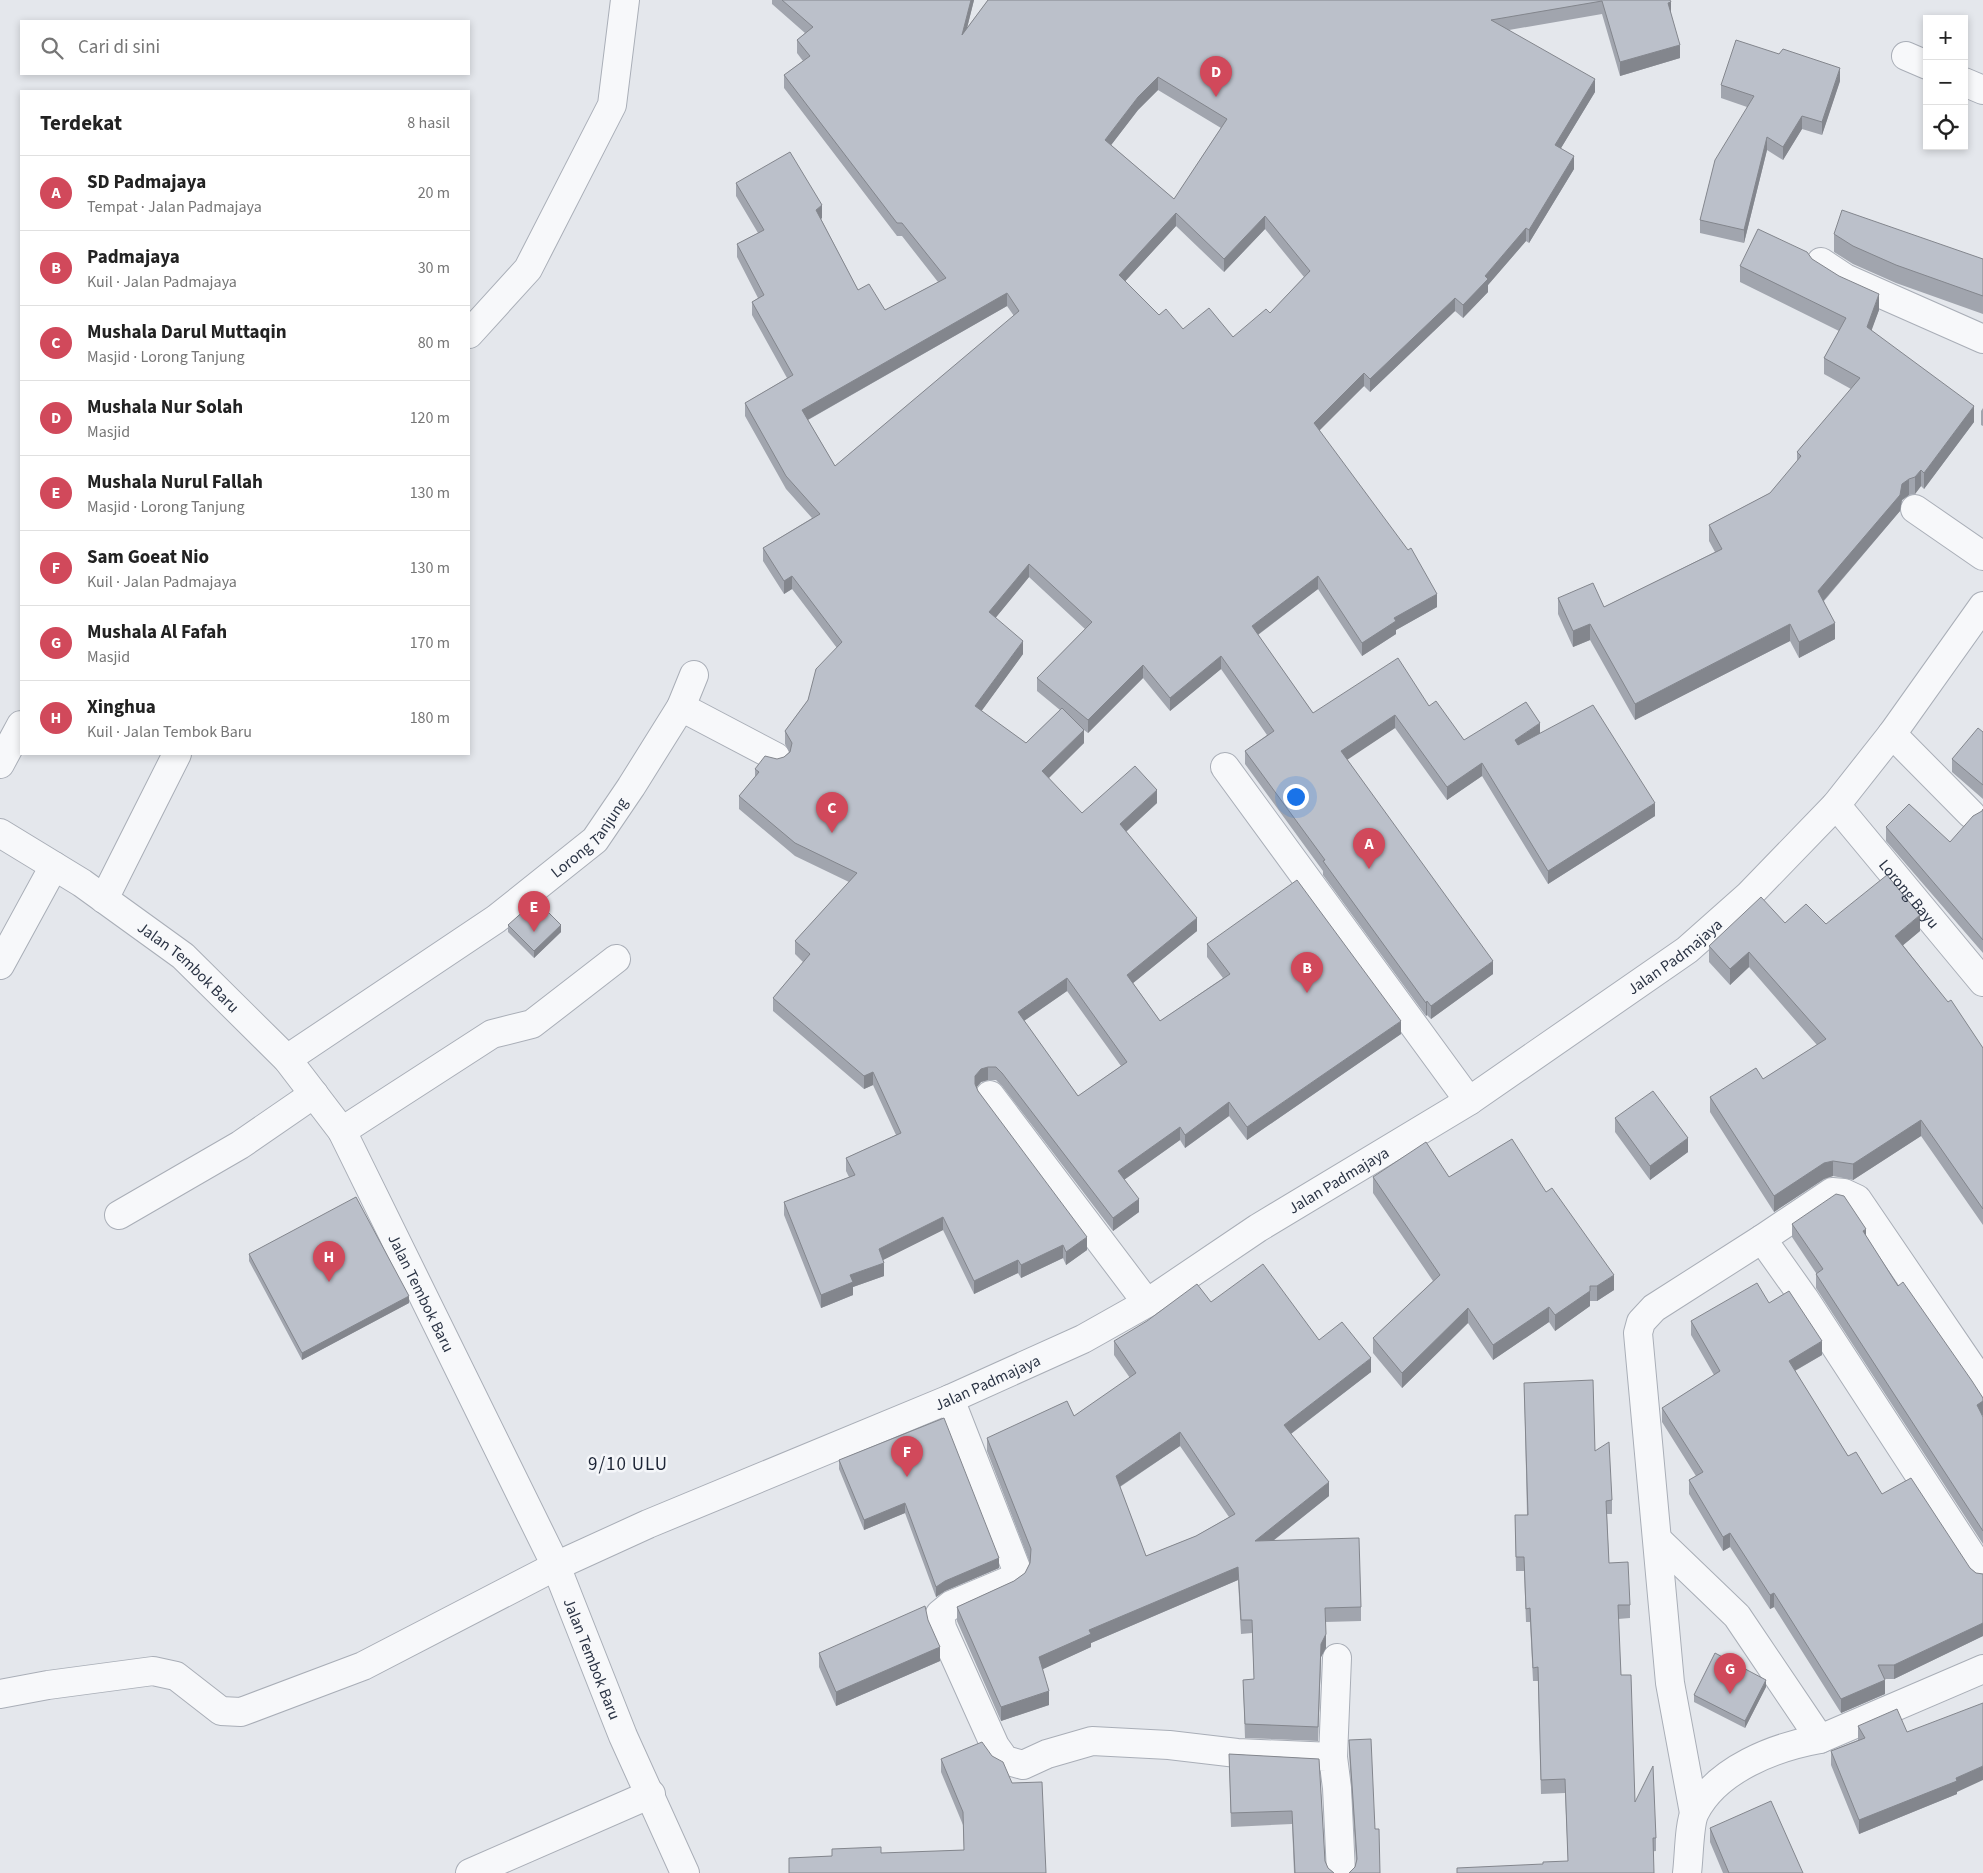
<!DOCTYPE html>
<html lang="id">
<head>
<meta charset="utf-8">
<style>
  body { margin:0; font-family:"Source Sans 3",sans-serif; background:#f2f2f2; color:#222 }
  .controls { position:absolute; right:15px; top:15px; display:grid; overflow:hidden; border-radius:0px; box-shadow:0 2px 8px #0003 }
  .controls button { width:45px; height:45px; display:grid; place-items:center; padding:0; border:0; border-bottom:1px solid #e0e0e0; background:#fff; color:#222; font:25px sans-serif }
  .you { position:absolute; left:1295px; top:796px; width:18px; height:18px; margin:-12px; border:4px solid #fff; border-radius:50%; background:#1a73e8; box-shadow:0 0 0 8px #1a73e833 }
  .badge { display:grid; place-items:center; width:32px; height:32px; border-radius:50%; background:#d1495b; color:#fff; font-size:16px; font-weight:700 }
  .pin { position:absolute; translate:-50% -41px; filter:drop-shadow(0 1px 2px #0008) }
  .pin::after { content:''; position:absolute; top:26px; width:18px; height:15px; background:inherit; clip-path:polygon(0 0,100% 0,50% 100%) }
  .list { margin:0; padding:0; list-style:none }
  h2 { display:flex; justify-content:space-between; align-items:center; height:65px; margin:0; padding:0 20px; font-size:21px }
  h2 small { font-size:16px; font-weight:400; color:#767676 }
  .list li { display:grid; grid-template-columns:32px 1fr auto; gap:15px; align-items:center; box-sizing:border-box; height:75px; padding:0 20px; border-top:1px solid #e0e0e0 }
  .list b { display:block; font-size:19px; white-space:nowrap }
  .list p { margin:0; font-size:16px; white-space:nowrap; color:#767676 }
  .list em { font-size:16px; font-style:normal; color:#767676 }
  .icon { flex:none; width:28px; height:28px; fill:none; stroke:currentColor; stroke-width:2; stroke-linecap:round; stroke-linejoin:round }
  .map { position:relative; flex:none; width:1983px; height:1873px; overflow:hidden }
  .search { position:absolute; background:#fff; box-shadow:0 2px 8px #0003; left:20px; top:20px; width:450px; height:55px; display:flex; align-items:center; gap:12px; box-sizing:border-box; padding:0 18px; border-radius:0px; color:#767676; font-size:19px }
  .panel { position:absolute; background:#fff; box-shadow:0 2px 8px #0003; left:20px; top:90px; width:450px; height:665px; border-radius:0px }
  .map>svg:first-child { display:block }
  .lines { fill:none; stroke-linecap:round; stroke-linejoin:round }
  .street-casing { stroke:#a9aeb7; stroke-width:30 }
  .street { stroke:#f7f8fa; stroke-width:28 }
  .wall { fill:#a1a5ae; fill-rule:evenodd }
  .shaded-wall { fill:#83868d }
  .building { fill:#bbc0ca; stroke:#83868d; fill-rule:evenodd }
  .labels { text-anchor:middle; stroke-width:5; stroke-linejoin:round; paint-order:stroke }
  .street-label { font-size:16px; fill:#2b3445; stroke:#f4f6f9 }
  .quarter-label { font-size:19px; letter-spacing:1px; fill:#1d2536; stroke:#f4f6f9 }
</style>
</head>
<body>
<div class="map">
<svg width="1983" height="1873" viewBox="0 0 1983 1873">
  <rect width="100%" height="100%" fill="#e4e7ec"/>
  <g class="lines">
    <defs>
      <g id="street">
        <path d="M1906,56l21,9"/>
        <path d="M1964,82l19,8"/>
        <path d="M1821,262l24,16 138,61"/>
        <path d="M469,334l59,-65 84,-164 13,-105"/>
        <path d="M1915,509l68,47"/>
        <path d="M681,707l95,50"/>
        <path d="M1892,734l79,80"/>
        <path d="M0,764l21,-39"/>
        <path d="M1225,767l244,334"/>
        <path id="s1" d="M1836,805l147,177"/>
        <path id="s2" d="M0,833l82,50 101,73 104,103 55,72 214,435 67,170 62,137"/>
        <path d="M104,899l73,-145"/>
        <path d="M0,965l54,-99"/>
        <path id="s3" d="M287,1059l209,-140 99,-79 36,-53 50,-80 13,-32"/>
        <path d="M990,1095l157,208"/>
        <path d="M342,1131l150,-97 40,-10 84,-65"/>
        <path d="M119,1215l121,-70 74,-51"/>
        <path d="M1762,1239l70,-47 12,1 13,6 126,185"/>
        <path d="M950,1399l66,169 -1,7 -7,6 -57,24 -11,9 2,14 53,118 10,14 18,5 24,-11 45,-13 77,4 68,8 96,4 4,31 4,85"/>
        <path d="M1659,1541l78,75 83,123"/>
        <path id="s4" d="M0,1694l48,-9 105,-14 23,5 45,35 20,1 122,-46 193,-100 92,-42 302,-125 133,-60 64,-36 111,-75 211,-127 218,-151 62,-55 87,-90 56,-71 91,-128"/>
        <path d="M1333,1757l4,-99"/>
        <path d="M1694,1813l-24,-130 -32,-350 3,-11 13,-14 108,-69 42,59 179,275"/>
        <path d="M470,1873l181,-79"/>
        <path d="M1687,1873c2,-14 2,-50 8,-61 22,-43 80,-65 125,-73l163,-70"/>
      </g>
    </defs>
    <use href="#street" class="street-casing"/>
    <use href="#street" class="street"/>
  </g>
  <path class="wall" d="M772,0h202l-7,28 21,-28h682l1,15 9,43 -60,18 -18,-62 -93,16 86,62 -34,56 13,21 -45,74 -3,-2 -38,44v7l-25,26 -8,-7 -85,81 -6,-6 -45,44 118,177 -41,23v4l-34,22 -44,-67 -60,46 55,78 116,-7 35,34 76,-7 115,83 -107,68 -66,-108 -35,24 -52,-72 -48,31 146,215 -62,45 -4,-4 -1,1 -103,-141v-4l-78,-107v-13l22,-16 -46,-66 -51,42 -27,-33 -55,55 -4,-3v13l-36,35 34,35 75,-10 -31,29 71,99 -64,52 27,38 63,-43 -16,-21v-13l194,90 -154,106 -18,-24 -44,32 -5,-8 -56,40 15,32 -26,19 -111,-145 -6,-6h-8l-7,2 -5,6 2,3 109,159 -21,15 -3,-7 -42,20 -3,-5 -44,21 -31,-64 -60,30 1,16 -31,11v8l-32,13 -37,-93v-13l65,-25 -3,-6v-13l50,-23 -23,-50 -9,4 -91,-78v-13l30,-36 -8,-8v-13l54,-59 -54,-26 -56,-47v-13l16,-19v-8l29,-12 5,-5 -4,-8v-13l23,-31 29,-52 -45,-59 -8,5 -21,-33v-13l49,-30 -26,-29 -41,-73v-13l42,-25 -35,-63v-13l6,-4 -21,-41v-13l21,-11 -22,-37v-13l86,35 -1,1 37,71 27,20 53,-28 -36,-46h-5l-113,-148v-13l19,-14 -6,-8v-13l8,-7 -33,-29zM1158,90l63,38 -47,71 -63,-54 27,-35zM1176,226l48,46 41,-43 39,48 -34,36 -37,24 -50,-8 -24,-14 -34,-34zM1007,306l7,10 -179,150 -27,-46zM1029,577l56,52 -48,49v13l23,19 -34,33 -45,-32 42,-57 -28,-36zM1067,991l54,75 -43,30 -54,-75z
    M1840,81l-18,54 -20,-6 -19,31 -16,-10 -23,93 -44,-10v-13l47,-113 -26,-9v-13z
    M1834,234l149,25v55l-87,-31 -43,-19 -19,-12z
    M1812,259l67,51 -8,20 103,92 -50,67 -3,-3 -6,8 -6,1 -7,5 -2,11 -76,90 11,38 -36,19 -9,-17 -155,79 -45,-80 -17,7 -15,-33v-16l46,9 111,-55 -6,-11v-16l61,-32 27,-31v-10l54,-63 -27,-15v-16l15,-27 -99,-49v-16z
    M1983,408v18l-2,-1v-14z
    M1983,732v67l-31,-27v-13z
    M1983,809v144l-97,-112v-14l64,15 32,-31z
    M1785,923l41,1 94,7 -17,14 80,103v177l-62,-89 -68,44 -20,-4 -9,3 -50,33 -64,-100v-15l53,-18 54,-34 -68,-78 -19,18 -21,-23v-16z
    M508,925l53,7 -27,26 -26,-26z
    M1615,1118l73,34 -38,28 -35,-48z
    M1373,1177h76l97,15 68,98 -17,11h-7v5l-35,25 -6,-9 -56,38 -25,-37 -66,65 -29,-35v-15l60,-57 -60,-88z
    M1792,1224l74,12 32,50 85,112v17h-1l1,2v127l-167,-256v-15l-24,-36z
    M249,1254l160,49 -107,57 -53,-99z
    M1211,1302l108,38 52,32 -80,62 38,62 -56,45 88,66v14l-36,1 1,26 -5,9 -3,84 -73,-3 -2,-58 11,-1 -2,-46 -11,1 -3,-54 -147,63v4l-49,22 7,36 -48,16 -44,-100v-14l57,-26 11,-8 5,-10 -43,-112v-13l87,-22 56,-38 -16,-23v-14zM1180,1446l49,71 -33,19 -50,20 -26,-69z
    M1769,1303l53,52 -27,16 53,85 34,38 94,79 7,1v62l-89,43h-10l1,15 -44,19 -67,-106 -4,2 -40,-62 -7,4 -34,-57v-14l7,-4 -34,-54v-14l52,-33 -23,-40v-14z
    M1524,1383l71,68 17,49v14h-5l2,49 21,42v13l-12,1 3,56 14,127 21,36v13l-113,13 25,-3 -3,-68 -24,1 -3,-113h-5l-3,-59h-4l-2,-51h-8l-1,-56h12z
    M839,1460l160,108 -54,23 -9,6 -31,-84 -41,17 -25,-61z
    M928,1620l12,41 -104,45 -17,-39v-14z
    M1766,1687l-21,41 -51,-26v-7z
    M1858,1726l49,6 50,60v2l-98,40 -28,-69v-14l27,-11z
    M1349,1740l26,89 -20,38 1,-5 -7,-109z
    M1229,1754l90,5 6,102 3,7 6,5h-40l-2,-49 -61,3z
    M992,1756l54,117h-257v-15l175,-8 -1,-25 -22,-53v-13z
    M1710,1828l93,45h-80l-13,-31z"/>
  <path class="shaded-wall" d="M971,0h3l-12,48v-13z
    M1671,2v13l-3,-12z
    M1680,45v13l-60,18v-14z
    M1840,68v13l-18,54v-13z
    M1158,77v13l-20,20 -33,43v-13l33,-43z
    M1595,79v13l-40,66v-13z
    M1802,116v13l-19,31v-13z
    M1767,137v13l-23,93v-13z
    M1574,156v13l-45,74v-13z
    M822,205v13l-6,5v-13z
    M1176,213v13l-57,62v-13z
    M1265,216v13l-41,43v-13z
    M1526,228v13l-38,44v7l-25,26v-13l22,-29z
    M1007,293v13l-205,117v-13z
    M1879,294v16l-12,33v-16z
    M1455,298v13l-85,81v-13z
    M1364,373v13l-50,50v-13z
    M1974,406v16l-50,67v-16z
    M1921,470v16l-6,8v-17z
    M1909,479v16l-7,5 -2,11 -82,96v-16l84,-107z
    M1029,564v13l-40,49v-14z
    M792,576v13l-8,5v-13z
    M1318,576v13l-66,50v-13z
    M1437,594v13l-41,23v4l-34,22v-13l32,-25z
    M1835,623v16l-36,19v-16z
    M1590,624v16l-17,7v-16z
    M1790,624v17l-155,79v-16z
    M1023,641v13l-48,66v-14z
    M1221,656v13l-51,42v-13z
    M1143,665v13l-55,55v-13z
    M1395,715v13l-54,36v-13z
    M1540,723v13l-25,17v-13z
    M1084,730v13l-42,42v-14z
    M1482,763v13l-35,24v-13z
    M1157,790v13l-37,34v-13z
    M1655,803v13l-107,68v-13z
    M1920,915v16l-25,21v-16z
    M1197,918v13l-70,57v-13z
    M561,925v7l-27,26v-7z
    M1749,952v15l-19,18v-16z
    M1493,961v13l-62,45v-13z
    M1067,978v13l-49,34v-13z
    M1427,1001v14l-1,1v-13z
    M1401,1021v13l-154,106v-13z
    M988,1067v13l-7,2 -6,7v-13l6,-7z
    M873,1072v13l-9,4v-13z
    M1229,1102v14l-44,32v-13z
    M1921,1120v16l-68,44v-16z
    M1180,1127v13l-62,44v-13z
    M1688,1138v14l-38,28v-14z
    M1833,1161v15l-9,3 -50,33v-16l50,-33z
    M1139,1199v13l-26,19v-13z
    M943,1217v13l-64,32v-13z
    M1866,1229v14l-3,-12z
    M1087,1237v13l-21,15v-13z
    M1063,1245v13l-42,20v-13z
    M1018,1260v13l-44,21v-13z
    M884,1263v13l-31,11v8l-32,13v-13l29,-20z
    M1614,1275v15l-17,11v-15z
    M1590,1291v15l-35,25v-16z
    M409,1296v7l-107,57v-7z
    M1549,1307v15l-56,38v-15z
    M1468,1308v15l-66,65v-15z
    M1822,1341v14l-33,19v-13z
    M1371,1358v14l-87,67v-14z
    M1983,1401v14l-6,4v-14z
    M1180,1432v14l-64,43v-13z
    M1329,1482v14l-74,59v-14z
    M905,1503v10l-41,17v-10z
    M1730,1533v14l-7,4v-14z
    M999,1558v10l-54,23 -9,6v-10l9,-6z
    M1238,1567v13l-147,63v4l-52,24v-14l50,-27z
    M1774,1593v14l-4,2v-14z
    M1983,1623v13l-89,43v-14z
    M1326,1634v14l-5,9 -3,84 3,-97z
    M940,1647v14l-104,45v-14z
    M1766,1680v7l-21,41v-7z
    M1885,1680v14l-44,19v-14z
    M1049,1691v14l-48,16v-14z
    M1983,1766v14l-26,12v2l-98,40v-14z"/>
  <path class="building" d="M782,0h189l-9,35 26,-35h682l1,2 -3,1 12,42 -60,17 -18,-61 -111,19 104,59 -40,66 19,11 -45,74 -3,-2 -41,48 3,3 -25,26 -8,-7 -85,81 -6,-6 -50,50 94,127 3,-2 26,46 -43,24 2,3 -34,22 -44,-67 -66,50 61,87 85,-55 31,48 7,-5 28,39 62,-38 14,21 -25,17 3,5 75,-40 62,98 -107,68 -66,-108 -35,24 -52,-72 -54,36 152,210 -62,45 -4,-5 -1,2 -103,-142 2,-1 -80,-109 29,-20 -53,-75 -51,42 -27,-33 -55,55 -51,-42 55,-56 -63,-58 -40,48 34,29 -48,65 51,37 36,-35 22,22 -42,41 40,42 53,-47 22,24 -37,34 77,94 -70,57 33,46 70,-47 -23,-30 90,-64 104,141 -154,106 -18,-25 -44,33 -5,-8 -62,44 21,28 -26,19 -111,-145 -6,-6h-8l-7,2 -6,7v8l3,7 109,146 -21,15 -3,-7 -42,20 -3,-5 -44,21 -31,-64 -64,32 5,14 -34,12 3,7 -32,13 -37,-93 71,-27 -9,-17 55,-25 -28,-61 -9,4 -91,-78 37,-44 -15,-13 62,-68 -62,-30 -56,-47 20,-24 -4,-3 10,-13 12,3 7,-2 6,-5 2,-9 -7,-12 23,-31 8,-31 26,-27 -50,-66 -8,5 -21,-33 57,-34 -34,-38 -41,-73 48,-28 -41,-73 12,-7 -27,-51 27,-14 -28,-47 54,-31 32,53 -6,5 42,80 11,-6 16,26 61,-32 -44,-55h-5l-113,-148 26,-19 -13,-16 16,-13zM1158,77l69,42 -53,80 -69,-59 33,-43zM1176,213l48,46 41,-43 45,55 -40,42 -4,-4 -33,28 -24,-29 -26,21 -17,-20 -7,6 -40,-40zM1007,293l12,18 -184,155 -33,-56zM1067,978l60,84 -49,34 -60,-84z
    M1736,40l43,14 4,-5 57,19 -18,54 -20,-6 -19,31 -16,-10 -23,93 -44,-10 15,-60 39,-64 -33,-11z
    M1842,210l141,49v37l-87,-31 -43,-19 -19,-12z
    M1758,229l49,23 5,7 27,17 40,18 -12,33 107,79 -50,67 -3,-3 -6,7 -6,2 -7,5 -2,11 -82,96 17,32 -36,19 -9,-18 -155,80 -45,-80 -17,7 -15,-33 35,-15 11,24 118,-58 -13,-24 61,-32 31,-37 -4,-4 63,-74 -36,-20 22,-40 -106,-52z
    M1978,728l5,4v53l-31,-26z
    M1909,804l41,38 23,-26 9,-5 1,-2v131l-97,-113z
    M1887,875l33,40 -25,21 53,66 3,-2 32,48v161l-62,-89 -68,44 -20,-3 -9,2 -50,33 -64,-99 46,-29 7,11 63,-40 -77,-87 -19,17 -21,-23 52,-49 24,26 21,-19 20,20z
    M536,900l25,25 -27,26 -26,-26z
    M1653,1091l35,47 -38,28 -35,-48z
    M1512,1139l34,53 6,-4 62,87 -17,11h-7v5l-35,24 -6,-8 -56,38 -25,-37 -66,65 -29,-35 67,-63 -67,-98 53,-35 23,35z
    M1836,1194l8,2 22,33 -3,2 35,55 5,-4 69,99 11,17v3l-6,4 6,12v114l-167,-257 7,-5 -31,-45z
    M356,1197l53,99 -107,57 -53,-99z
    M1263,1264l56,76 23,-18 29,36 -87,67 45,57 -74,59 104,-3 2,69 -36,1 1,26 -5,10 -3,83 -73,-3 -2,-44 11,-1 -2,-59h-11l-3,-53 -149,63 2,4 -52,23 10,34 -48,16 -44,-100 57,-26 11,-8 5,-10 1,-14 -44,-111 80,-37 7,15 62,-43 -22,-32 33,-20 50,-37 14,18zM1180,1432l55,82 -39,22 -50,20 -30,-80z
    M1757,1283l12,20 20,-12 33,50 -33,20 59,95 8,-4 26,42 29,-16 59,90 6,5 7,1v49l-89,42h-16l7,15 -44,19 -67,-106 -4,2 -40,-62 -7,4 -34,-57 14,-8 -41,-64 58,-37 -29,-50z
    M1593,1380l2,71 14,-9 3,58 -6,1 3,62 19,-1 2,43h-12l3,70h10l4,127 18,-36 3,72h-3l1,35h-197v-5l86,-4v-2l25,-1 -3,-82 -24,1 -3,-113 -5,1 -3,-60 -4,1 -2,-52h-8l-1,-42h13l-4,-132z
    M944,1418l55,140 -54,23 -9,6 -31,-84 -41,17 -25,-60z
    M925,1606l3,14 12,27 -104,45 -17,-39z
    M1715,1653l51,27 -21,41 -51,-26z
    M1983,1703v63l-27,12 1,3 -98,39 -28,-69 34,-13 -7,-12 39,-17 10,23z
    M1371,1739l4,90h4l1,44h-31l6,-6 2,-8 -8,-119z
    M982,1742l10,14 11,6 9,21 30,-1 4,91h-257v-15l43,-2v-7l49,-2v6l83,-3 -1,-38 -22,-53z
    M1229,1754l90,5 6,102 3,7 6,5h-39l-3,-62 -61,2z
    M1771,1801l32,72h-74l-19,-45z"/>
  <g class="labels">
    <g class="street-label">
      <text dy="6" stroke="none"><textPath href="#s3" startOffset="376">Lorong Tanjung</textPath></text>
      <text dy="6" stroke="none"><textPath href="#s1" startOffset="115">Lorong Bayu</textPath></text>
      <text dy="6" stroke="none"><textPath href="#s4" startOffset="1882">Jalan Padmajaya</textPath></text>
      <text dy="6" stroke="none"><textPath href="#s2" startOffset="232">Jalan Tembok Baru</textPath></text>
      <text dy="6" stroke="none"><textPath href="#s4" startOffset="1478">Jalan Padmajaya</textPath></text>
      <text dy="6" stroke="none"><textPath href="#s2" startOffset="638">Jalan Tembok Baru</textPath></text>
      <text dy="6" stroke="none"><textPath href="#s4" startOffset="1072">Jalan Padmajaya</textPath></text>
      <text dy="6" stroke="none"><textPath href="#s2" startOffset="1042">Jalan Tembok Baru</textPath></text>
    </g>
    <g class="quarter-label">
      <text x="628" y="1470">9/10 ULU</text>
    </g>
  </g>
</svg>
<div class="controls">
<button>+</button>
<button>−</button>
<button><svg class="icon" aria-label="locate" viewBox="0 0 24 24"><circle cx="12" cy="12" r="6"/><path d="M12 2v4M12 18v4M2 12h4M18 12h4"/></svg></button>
</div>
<div class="you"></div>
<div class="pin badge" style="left:1369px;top:869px">A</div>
<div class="pin badge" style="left:1307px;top:993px">B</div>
<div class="pin badge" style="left:832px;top:833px">C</div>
<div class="pin badge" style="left:1216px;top:97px">D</div>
<div class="pin badge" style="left:534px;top:932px">E</div>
<div class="pin badge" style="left:907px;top:1477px">F</div>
<div class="pin badge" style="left:1730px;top:1694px">G</div>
<div class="pin badge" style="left:329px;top:1282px">H</div>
<div class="search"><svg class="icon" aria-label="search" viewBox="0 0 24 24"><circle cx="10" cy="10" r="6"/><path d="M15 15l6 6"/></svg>Cari di sini</div>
<section class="panel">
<h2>Terdekat<small>8 hasil</small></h2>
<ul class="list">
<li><span class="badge">A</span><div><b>SD Padmajaya</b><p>Tempat · Jalan Padmajaya</p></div><em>20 m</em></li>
<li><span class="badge">B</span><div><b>Padmajaya</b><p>Kuil · Jalan Padmajaya</p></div><em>30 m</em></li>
<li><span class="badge">C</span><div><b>Mushala Darul Muttaqin</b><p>Masjid · Lorong Tanjung</p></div><em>80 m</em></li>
<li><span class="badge">D</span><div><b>Mushala Nur Solah</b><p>Masjid</p></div><em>120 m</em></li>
<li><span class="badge">E</span><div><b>Mushala Nurul Fallah</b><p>Masjid · Lorong Tanjung</p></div><em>130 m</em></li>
<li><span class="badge">F</span><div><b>Sam Goeat Nio</b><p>Kuil · Jalan Padmajaya</p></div><em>130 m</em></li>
<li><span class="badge">G</span><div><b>Mushala Al Fafah</b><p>Masjid</p></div><em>170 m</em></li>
<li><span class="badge">H</span><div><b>Xinghua</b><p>Kuil · Jalan Tembok Baru</p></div><em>180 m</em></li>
</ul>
</section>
</div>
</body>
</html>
